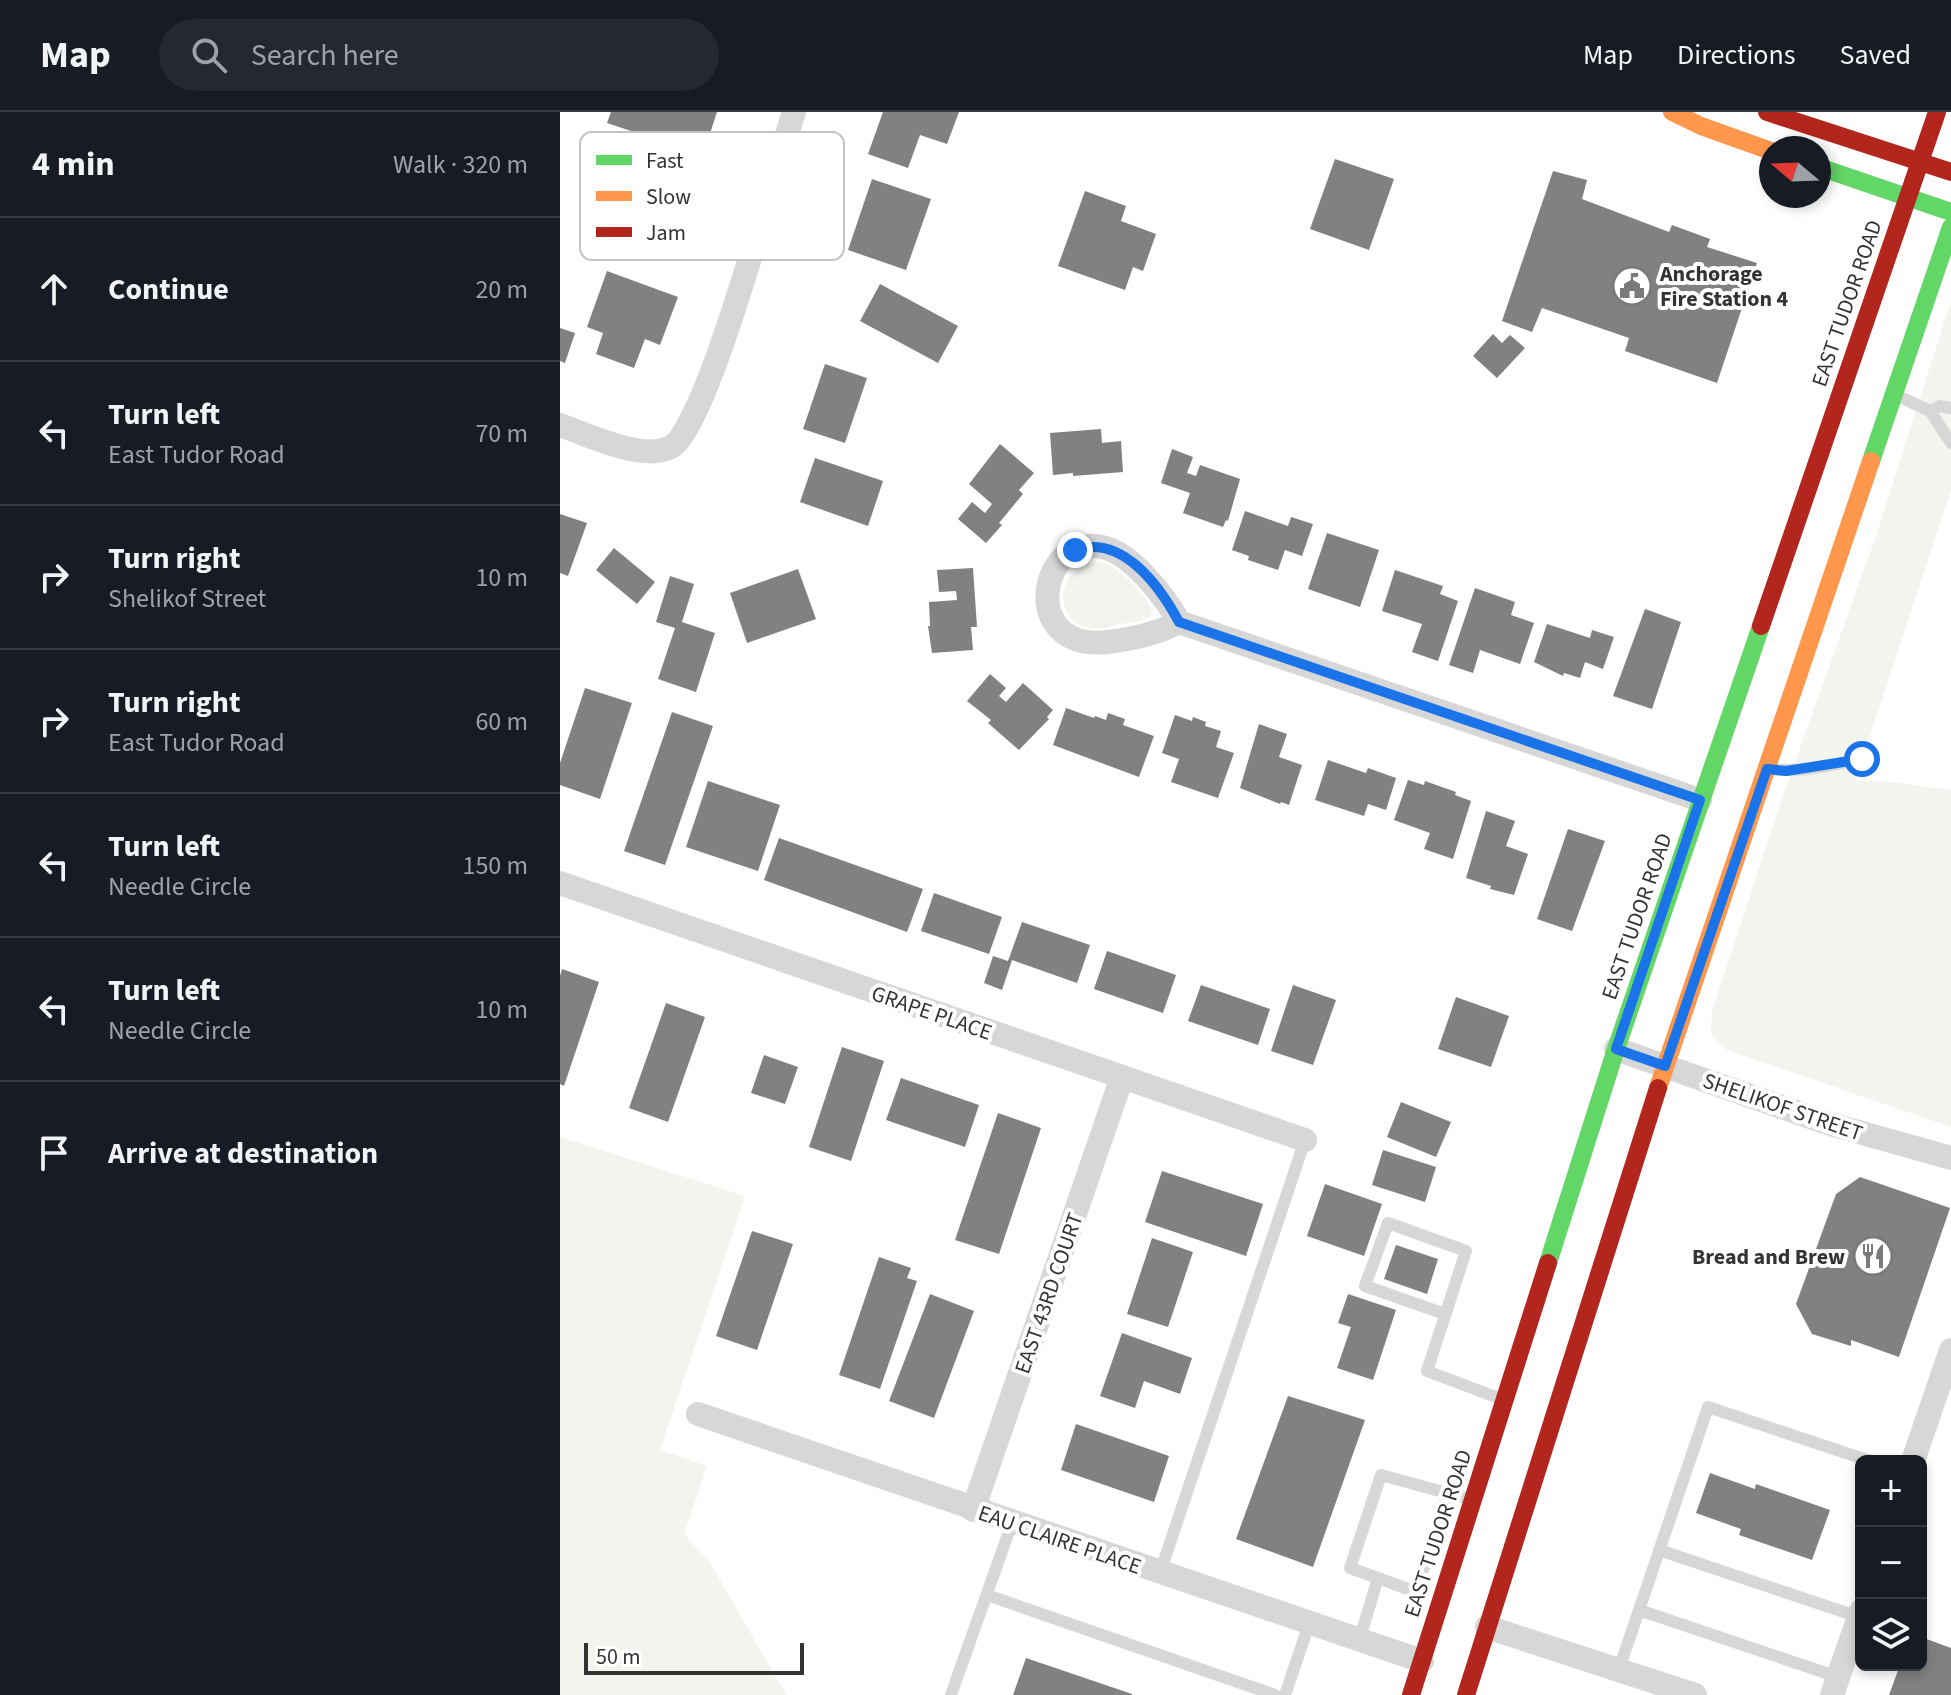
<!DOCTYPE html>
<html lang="en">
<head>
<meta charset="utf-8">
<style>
  body { margin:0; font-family:"Source Sans 3",sans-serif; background:#242831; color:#f1f3f6 }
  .controls { position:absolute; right:24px; bottom:24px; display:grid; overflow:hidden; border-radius:12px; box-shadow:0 4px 12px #0003 }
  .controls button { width:72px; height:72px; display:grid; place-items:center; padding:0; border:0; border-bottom:2px solid #363941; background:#171b24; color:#f1f3f6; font:40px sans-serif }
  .compass { position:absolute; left:1199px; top:24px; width:72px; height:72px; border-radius:50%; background:#171b24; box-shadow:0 4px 12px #0003; rotate:289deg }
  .scale { position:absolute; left:24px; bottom:20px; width:220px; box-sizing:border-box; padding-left:8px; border:4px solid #333; border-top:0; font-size:22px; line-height:28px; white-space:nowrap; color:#333; -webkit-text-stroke:6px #fff; paint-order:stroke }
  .stop { position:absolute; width:24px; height:24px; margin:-18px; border:6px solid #1a73e8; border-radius:50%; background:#fff }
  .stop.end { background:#1a73e8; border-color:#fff; box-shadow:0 2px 8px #0008 }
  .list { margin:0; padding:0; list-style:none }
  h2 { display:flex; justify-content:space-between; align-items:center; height:104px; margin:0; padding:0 32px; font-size:34px }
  h2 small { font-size:26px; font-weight:400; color:#9ea1a6 }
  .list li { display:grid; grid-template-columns:52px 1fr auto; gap:24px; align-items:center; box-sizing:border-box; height:144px; padding:0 32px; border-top:2px solid #363941 }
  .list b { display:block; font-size:30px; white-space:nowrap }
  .list p { margin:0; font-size:26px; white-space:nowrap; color:#9ea1a6 }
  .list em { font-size:26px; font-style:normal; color:#9ea1a6 }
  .icon { flex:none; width:44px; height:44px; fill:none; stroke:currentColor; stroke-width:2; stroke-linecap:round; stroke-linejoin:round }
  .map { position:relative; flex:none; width:1391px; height:1583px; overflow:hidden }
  header { display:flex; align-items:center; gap:48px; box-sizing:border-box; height:112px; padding:0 40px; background:#171b24; border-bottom:2px solid #363941 }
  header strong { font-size:38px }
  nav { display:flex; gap:44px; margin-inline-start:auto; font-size:28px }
  .search { width:560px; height:72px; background:#242831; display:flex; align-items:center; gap:20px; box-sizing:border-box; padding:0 28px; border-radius:44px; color:#9ea1a6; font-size:30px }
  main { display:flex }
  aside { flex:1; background:#171b24 }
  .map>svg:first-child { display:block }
  .green { fill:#f1f5ed }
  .building { fill:#818181 }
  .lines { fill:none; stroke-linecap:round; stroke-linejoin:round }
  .lane { stroke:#d7d7d7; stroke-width:12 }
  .street { stroke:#d7d7d7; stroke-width:24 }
  .fast { stroke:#63d668; stroke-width:18 }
  .slow { stroke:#ff974d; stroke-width:18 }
  .jam { stroke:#b3261e; stroke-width:18 }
  .route { stroke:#1a73e8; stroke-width:10 }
  .labels { text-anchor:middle; stroke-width:8; stroke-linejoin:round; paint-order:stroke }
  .poi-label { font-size:22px; font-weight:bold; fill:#333; stroke:#fff; text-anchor:start }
  .street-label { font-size:22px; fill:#333; stroke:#fff }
  .key { fill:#fff; stroke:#c2c2c2; stroke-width:2 }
  .key-label { font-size:22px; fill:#333 }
</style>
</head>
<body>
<header>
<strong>Map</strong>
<div class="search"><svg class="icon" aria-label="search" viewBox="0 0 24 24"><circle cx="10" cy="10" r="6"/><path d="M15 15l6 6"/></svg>Search here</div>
<nav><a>Map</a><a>Directions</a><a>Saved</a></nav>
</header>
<main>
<aside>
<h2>4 min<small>Walk · 320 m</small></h2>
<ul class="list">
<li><svg class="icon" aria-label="ahead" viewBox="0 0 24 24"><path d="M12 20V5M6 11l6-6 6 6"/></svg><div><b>Continue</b></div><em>20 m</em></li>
<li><svg class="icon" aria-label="left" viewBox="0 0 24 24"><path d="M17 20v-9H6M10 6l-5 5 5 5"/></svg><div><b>Turn left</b><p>East Tudor Road</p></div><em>70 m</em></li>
<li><svg class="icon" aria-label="right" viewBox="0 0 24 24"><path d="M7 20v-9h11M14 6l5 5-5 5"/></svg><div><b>Turn right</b><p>Shelikof Street</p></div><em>10 m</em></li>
<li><svg class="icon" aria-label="right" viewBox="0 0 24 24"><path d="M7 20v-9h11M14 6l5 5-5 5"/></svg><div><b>Turn right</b><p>East Tudor Road</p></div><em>60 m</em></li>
<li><svg class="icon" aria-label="left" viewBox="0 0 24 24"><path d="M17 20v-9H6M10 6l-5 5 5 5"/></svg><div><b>Turn left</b><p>Needle Circle</p></div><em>150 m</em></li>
<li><svg class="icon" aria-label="left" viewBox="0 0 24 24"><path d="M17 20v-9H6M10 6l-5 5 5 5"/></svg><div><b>Turn left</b><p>Needle Circle</p></div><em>10 m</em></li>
<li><svg class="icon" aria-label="arrive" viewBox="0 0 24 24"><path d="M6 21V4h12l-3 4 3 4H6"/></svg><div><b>Arrive at destination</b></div></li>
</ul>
</aside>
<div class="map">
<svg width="1391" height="1583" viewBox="0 0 1391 1583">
  <rect width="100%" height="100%" fill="#fff"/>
  <path class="green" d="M1391,189v189l-96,291 35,1 61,8v337l-224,-77 -16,-16 1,-23 72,-218 92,-257z
    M542,450c16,4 51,37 50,54 -10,5 -20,6 -31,8 -10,2 -21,6 -32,4 -40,-9 -31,-66 13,-66z
    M0,1025l185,59 -85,254 47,16 -23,68 26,29 76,132h-226z"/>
  <path class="building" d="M51,0h106l-14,43 -96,-32z
    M323,0h76l-12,32 -27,-9 -12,33 -40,-14z
    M775,47l59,20 -25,71 -59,-21z
    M993,59l34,9 -5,19 87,33 3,-7 38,14 -3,8 50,16 -40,120 -92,-32 4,-13 -87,-30 -10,24 -30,-11z
    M312,67l59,20 -25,71 -58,-20z
    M525,79l41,15 -5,15 35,13 -13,37 -10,-4 -8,23 -67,-24z
    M47,159l71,26 -18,48 -15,-6 -11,29 -38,-14 7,-21 -16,-6z
    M320,172l78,42 -20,37 -78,-42z
    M0,216l15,5 -10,30 -5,-2z
    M933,222l9,9 8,-8 15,13 -28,30 -24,-22z
    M265,252l42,14 -22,65 -42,-14z
    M541,317l1,14 19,-2 2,31 -50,4v-3l-20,2 -3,-42z
    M440,332l34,29 -15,17 4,4 -24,29 3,2 -16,18 -28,-24 14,-17 13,11 7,-9 -23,-20z
    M612,337l21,8 -6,16 9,3 4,-11 40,14 -12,42 -2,-1 -3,7 -40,-14 7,-20 -29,-10z
    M255,346l68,23 -15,45 -68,-24z
    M685,399l43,15 3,-9 22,7 -11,32 -17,-6 -7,20 -30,-10 1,-4 -17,-6z
    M0,402l27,9 -19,53 -8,-3z
    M767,421l52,17 -19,57 -52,-18z
    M54,436l41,34 -18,22 -41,-34z
    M413,456l4,59h-6l2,23 -41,3 -4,-27h2l-1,-24 28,-2 -1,-9 -17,1 -2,-22z
    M238,457l18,50 -69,24 -17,-50z
    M835,458l48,16 -3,8 18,7 -20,60 -26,-9 10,-28 -40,-13z
    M110,464l24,8 -12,38 33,11 -19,59 -38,-13 17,-51 -19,-6z
    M915,476l40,14 -4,13 23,8 -14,41 -40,-14 -7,23 -24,-8z
    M1085,497l36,13 -29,87 -39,-13z
    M987,512l43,14 2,-8 22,7 -11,32 -18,-7 -5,16 -16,-5 -1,3 -29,-14z
    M430,562l16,14 -7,8 7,6 17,-19 30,27 -6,7 2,2 -30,31 -31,-27 3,-3 -24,-19z
    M25,576l47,15 -32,96 -40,-14v-22z
    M506,596l28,10 1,-2 11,4 2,-7 17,6 -2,6 31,11 -15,41 -86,-32z
    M112,600l41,14 -48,139 -41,-14z
    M615,603l17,6 1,-4 13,5 -1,4 16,5 -5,16 18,6 -16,45 -47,-16 8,-23 -17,-6z
    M699,612l28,10 -8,23 23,8 -13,40 -8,-3 -1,2 -40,-16z
    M768,648l38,13 2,-5 28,10 -10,32 -18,-6 -4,12 -49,-16z
    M848,668l16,5 1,-4 31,11 -1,3 16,6 -18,58 -29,-10 6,-16 -36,-13z
    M148,669l72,24 -22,66 -72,-24z
    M926,699l29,10 -9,25 22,8 -14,41 -24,-6 1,-3 -25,-8z
    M1008,717l37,12 -33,90 -35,-12z
    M219,726l144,51 -16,43 -143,-52z
    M374,781l68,24 -13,37 -68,-23z
    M462,810l68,23 -13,38 -65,-23 -10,30 -18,-7 9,-27 15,5z
    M547,839l69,24 -13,38 -69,-24z
    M2,857l37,13 -35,104 -4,-2v-108z
    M641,873l69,24 -12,36 -70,-24z
    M733,873l43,15 -23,65 -42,-14z
    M896,885l53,19 -18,51 -53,-18z
    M106,891l39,14 -37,105 -39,-14z
    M282,935l42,14 -33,100 -42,-14z
    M204,943l34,12 -13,37 -34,-11z
    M341,966l78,27 -14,42 -79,-27z
    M841,990l50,20 -15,35 -49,-20z
    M438,1001l43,15 -42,126 -44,-14z
    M823,1038l53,17 -11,35 -53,-17z
    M602,1059l101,33 -17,52 -101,-34z
    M1300,1065l90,31 -51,149 -48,-17v6l-39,-12 -16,-30 40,-110z
    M765,1072l57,20 -18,52 -57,-20z
    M192,1119l41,13 -36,106 -41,-14z
    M592,1126l41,14 -25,75 -41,-13z
    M836,1133l42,14 -11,35 -43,-15z
    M319,1145l32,11 -4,10 10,3 -37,108 -41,-14z
    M370,1182l44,17 -40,107 -45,-17z
    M788,1182l48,16 -23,70 -36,-12 14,-41 -13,-4z
    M562,1221l70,25 -12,36 -36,-13 -9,27 -35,-12z
    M728,1284l77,24 -52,147 -77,-28z
    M516,1312l93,32 -15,46 -93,-32z
    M1150,1361l45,16 1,-5 74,26 -18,50 -73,-25 2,-6 -45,-16z
    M1361,1525l30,11v47h-62l11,-30h21z
    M466,1546l106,36v1h-119z"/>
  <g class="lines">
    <path class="lane" d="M1338,284l32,15 21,32
      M1370,299l10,-5 11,2
      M1210,657c31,4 62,-4 92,-10
      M885,1202l-80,-28 23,-63 78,28 -39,120 74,28
      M1099,1438l200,67
      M600,1461l145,-433
      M818,1466l38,14 32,-99
      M427,1483l288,100
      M1079,1498l199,67
      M799,1529l19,-63 -28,-10 31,-93 88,24
      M1059,1557l89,-262 162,54
      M391,1583l61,-172
      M725,1583l24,-71"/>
    <path class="street" d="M0,313c28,10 83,37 111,22 36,-19 105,-281 123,-335
      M619,510c-22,12 -46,17 -71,20 -110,12 -54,-166 38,-65 13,14 24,28 33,45l521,178
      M0,771l745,257
      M1056,937l214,75 121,34
      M138,1302l724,247
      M1353,1349l38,-111
      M413,1398l149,-433
      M927,1515l208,68
      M1272,1583l29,-84"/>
    <path class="fast" d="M1259,55l132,45
      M1311,349l80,-234
      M988,1151l68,-214 145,-423"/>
    <path class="slow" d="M1112,0l29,14 70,25
      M1098,976l213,-627"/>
    <path class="jam" d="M1207,0l184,60
      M1201,514l176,-514
      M851,1583l137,-432
      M906,1583l192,-607"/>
  </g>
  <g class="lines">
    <path class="route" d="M515,438c47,-16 84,35 104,72l521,178 -84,249 49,17 102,-297 19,2 76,-12"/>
  </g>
  <defs>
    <symbol id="civic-ring" viewBox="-11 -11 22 22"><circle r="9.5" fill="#fff" stroke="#7a7a7a" stroke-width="1.5"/><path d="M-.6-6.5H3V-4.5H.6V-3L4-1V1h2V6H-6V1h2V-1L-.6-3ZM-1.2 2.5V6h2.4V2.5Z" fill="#7a7a7a"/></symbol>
    <symbol id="restaurant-ring" viewBox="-11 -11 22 22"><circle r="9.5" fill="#fff" stroke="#7a7a7a" stroke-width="1.5"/><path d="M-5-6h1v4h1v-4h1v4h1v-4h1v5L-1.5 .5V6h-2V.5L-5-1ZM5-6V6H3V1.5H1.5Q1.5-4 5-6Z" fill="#7a7a7a"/></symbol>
  </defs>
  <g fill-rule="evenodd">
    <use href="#civic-ring" x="1050" y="152" width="44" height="44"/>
    <use href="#restaurant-ring" x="1291" y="1122" width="44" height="44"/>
  </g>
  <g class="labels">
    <g class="poi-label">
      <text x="1100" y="169">Anchorage<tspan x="1100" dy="25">Fire Station 4</tspan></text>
      <text x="1285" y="1152" text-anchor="end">Bread and Brew</text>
    </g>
    <g class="street-label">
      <text transform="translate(1286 191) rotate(-71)" y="8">EAST TUDOR ROAD</text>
      <text transform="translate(1076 804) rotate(-71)" y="8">EAST TUDOR ROAD</text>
      <text transform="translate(372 900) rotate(19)" y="8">GRAPE PLACE</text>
      <text transform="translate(1223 994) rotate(19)" y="8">SHELIKOF STREET</text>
      <text transform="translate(488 1181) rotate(-71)" y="8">EAST 43RD COURT</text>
      <text transform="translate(877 1421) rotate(-72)" y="8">EAST TUDOR ROAD</text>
      <text transform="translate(500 1427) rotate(19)" y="8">EAU CLAIRE PLACE</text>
    </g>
  </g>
  <rect x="20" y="20" width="264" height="128" rx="12" class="key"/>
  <rect x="36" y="43" width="36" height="10" fill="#63d668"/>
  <rect x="36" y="79" width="36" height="10" fill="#ff974d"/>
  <rect x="36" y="115" width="36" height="10" fill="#b3261e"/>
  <g class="key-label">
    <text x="86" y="56">Fast</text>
    <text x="86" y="92">Slow</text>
    <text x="86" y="128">Jam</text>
  </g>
</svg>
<div class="controls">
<button>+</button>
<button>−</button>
<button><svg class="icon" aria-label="layers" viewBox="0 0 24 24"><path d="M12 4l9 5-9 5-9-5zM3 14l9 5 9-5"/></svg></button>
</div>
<svg class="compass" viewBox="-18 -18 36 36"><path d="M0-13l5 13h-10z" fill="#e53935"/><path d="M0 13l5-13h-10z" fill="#9ea1a6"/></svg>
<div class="scale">50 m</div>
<div class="stop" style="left:1302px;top:647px"></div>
<div class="stop end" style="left:515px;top:438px"></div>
</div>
</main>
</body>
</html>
